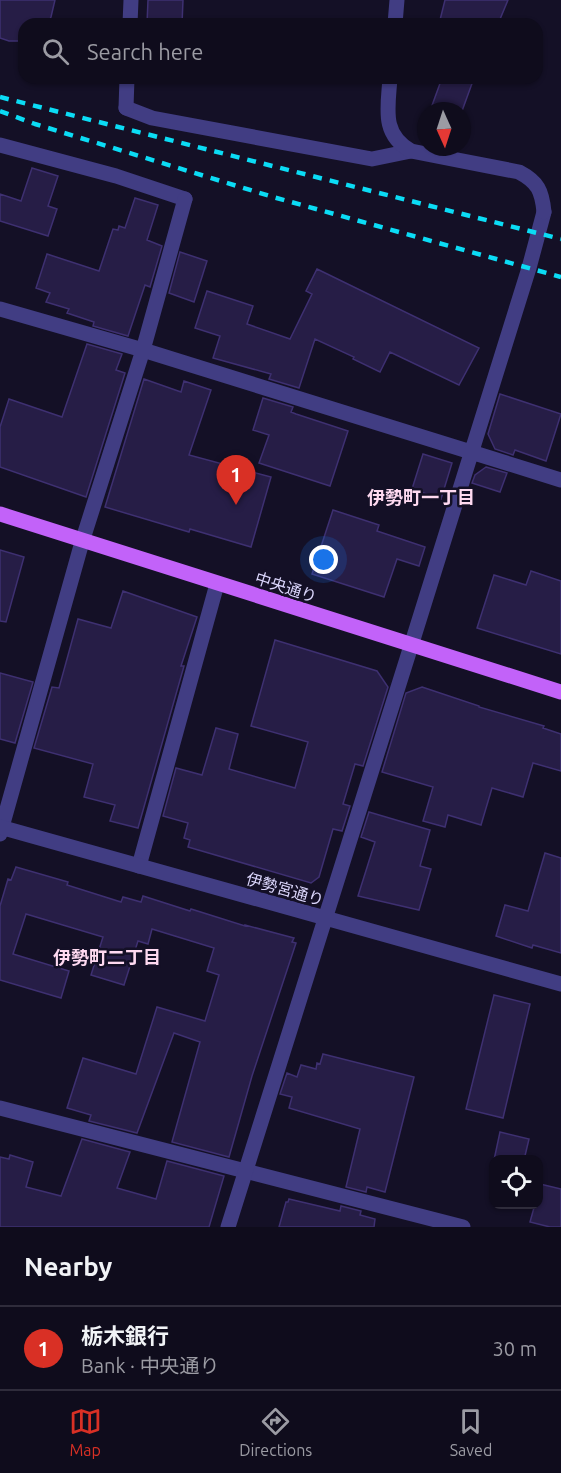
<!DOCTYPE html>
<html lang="en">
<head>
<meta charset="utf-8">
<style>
  body { margin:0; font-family:Ubuntu,"Noto Sans JP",sans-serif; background:#1d1a29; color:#f1f3f6 }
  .controls { position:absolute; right:18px; bottom:18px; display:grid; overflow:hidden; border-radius:12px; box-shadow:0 2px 4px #0004 }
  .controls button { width:54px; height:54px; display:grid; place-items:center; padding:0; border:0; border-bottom:2px solid #2f2c3b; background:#0f0c1c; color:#f1f3f6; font:30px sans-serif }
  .compass { position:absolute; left:417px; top:102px; width:54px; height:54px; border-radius:50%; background:#0f0c1c; box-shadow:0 2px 4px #0004; rotate:177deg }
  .you { position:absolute; left:324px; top:560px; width:21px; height:21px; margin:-15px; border:4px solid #fff; border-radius:50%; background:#1a73e8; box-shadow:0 0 0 9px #1a73e833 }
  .badge { display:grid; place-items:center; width:39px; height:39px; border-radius:50%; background:#d93025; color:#fff; font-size:20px; font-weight:700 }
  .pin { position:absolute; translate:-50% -50px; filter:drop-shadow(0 2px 3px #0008) }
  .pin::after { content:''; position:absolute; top:32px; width:21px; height:18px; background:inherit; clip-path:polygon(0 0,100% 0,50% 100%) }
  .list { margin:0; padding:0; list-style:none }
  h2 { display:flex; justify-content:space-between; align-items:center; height:78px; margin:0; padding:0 24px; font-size:26px }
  h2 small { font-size:20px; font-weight:400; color:#9b9ba3 }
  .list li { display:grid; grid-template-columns:39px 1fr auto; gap:18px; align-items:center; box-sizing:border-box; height:84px; padding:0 24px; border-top:2px solid #2f2c3b }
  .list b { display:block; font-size:22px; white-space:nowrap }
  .list p { margin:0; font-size:20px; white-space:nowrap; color:#9b9ba3 }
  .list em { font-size:20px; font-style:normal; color:#9b9ba3 }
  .icon { flex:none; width:33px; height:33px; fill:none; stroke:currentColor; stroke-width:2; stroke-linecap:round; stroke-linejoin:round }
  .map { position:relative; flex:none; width:561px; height:1227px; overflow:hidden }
  .search { position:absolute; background:#0f0c1c; box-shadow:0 2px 4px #0004; left:18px; right:18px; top:18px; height:66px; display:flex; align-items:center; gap:15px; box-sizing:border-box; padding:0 21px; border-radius:18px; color:#9b9ba3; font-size:22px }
  .sheet { height:162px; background:#0f0c1c }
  nav { display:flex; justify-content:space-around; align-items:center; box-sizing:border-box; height:84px; border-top:2px solid #2f2c3b; background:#0f0c1c; font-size:16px; color:#9b9ba3 }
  nav a { display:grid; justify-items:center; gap:3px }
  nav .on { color:#d93025 }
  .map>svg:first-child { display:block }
  .building { fill:#261d46; stroke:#3e3071; stroke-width:1.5 }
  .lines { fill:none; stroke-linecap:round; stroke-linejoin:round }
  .service { stroke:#413d83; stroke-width:15 }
  .minor { stroke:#413d83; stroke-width:15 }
  .tertiary { stroke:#413d83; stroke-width:15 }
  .primary { stroke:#c262f9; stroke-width:15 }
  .rail { stroke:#0bdcf5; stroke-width:4.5; stroke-dasharray:9 8; stroke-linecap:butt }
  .labels { text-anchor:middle; stroke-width:5; stroke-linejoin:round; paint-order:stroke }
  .street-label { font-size:16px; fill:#dcd7fd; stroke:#141026 }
  .neighbourhood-label { font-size:18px; font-weight:bold; fill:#fed9f0; stroke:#141026 }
</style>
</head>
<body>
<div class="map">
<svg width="561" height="1227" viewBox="0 0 561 1227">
  <rect width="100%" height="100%" fill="#141026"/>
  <path class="building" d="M0,0h55l-4,17 -4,7h-23v17h-15l-9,-3z
    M148,0h35l-1,24h-35z
    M445,0h63l-10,24h-59z
    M442,78h32l-12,33h-32z
    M32,168l26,8 -10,30 9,3 -9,27 -48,-15v-27l21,7z
    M135,198l23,7 -11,35 15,6 -12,41 -5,-2 -17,51 -35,-10 1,-4 -27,-9 2,-4 -23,-7 4,-9 -14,-5 11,-34 52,17 14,-42 5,1 1,-4 6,2z
    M180,252l27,9 -13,41 -25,-9z
    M317,269l162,79 -20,37 -69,-33 -10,20 -27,-13 1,-2 -39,-18 -16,49 -30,-9 2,-5 -58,-16 7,-22 -25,-8 12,-37 46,15 -6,18 43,15 22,-45 -6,-3z
    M87,344l35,10 -6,16 9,3 -39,124 -86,-30v-40l9,-28 53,18z
    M144,379l37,13 3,-11 27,9 -22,65 82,22 -20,70 -61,-18 -1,3 -84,-25z
    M500,394l61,20 -15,47 -31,-11 -2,5 -18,-6 -7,-15z
    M263,398l30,9 -2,5 5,2 52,17 -18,55 -71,-23 10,-28 -16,-5z
    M423,454l29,9 -11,36 -29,-10z
    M486,467l21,6 -7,19 -28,-9 3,-8z
    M333,510l46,15 -2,6 48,16 -6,19 -22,-7 -13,38 -72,-23z
    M0,550l24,7 -18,65 -6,-1z
    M531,571l30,10v73l-84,-26 17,-53 32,10z
    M123,591l74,26 -16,49h3l-46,162 -28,-7 5,-16 -31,-8 9,-33 -59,-16 18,-61 7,1 19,-69 33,9z
    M275,640l102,31 11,16 -25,79 -8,-2 -12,40 7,2 -8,25 -9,-2 -14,48 -8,6 -123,-36 2,-7 -6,-2 4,-15 -25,-7 13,-48 26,7 14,-47 22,6 -9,35 66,19 13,-46 -57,-16z
    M0,673l33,9 -18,61 -15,-4z
    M422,687l57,19v1l65,19 -1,2 18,6v37l-28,-8 -10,34 -31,-9 -11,37 -33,-10 -3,12 -22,-6 10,-34 -51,-15 24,-79z
    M369,812l61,18 -10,36 11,3 -12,41 -61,-14 17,-54 -14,-5z
    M545,853l16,5v95l-28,-8 -1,3 -36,-12 9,-31 23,6z
    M16,867l52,15 -1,3 54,17 2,-5 18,5 2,-6 47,15 1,-2 54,17v-1l49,13 -2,4 4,1 -44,133 -23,81 -57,-15 28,-100 -26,-9 -37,100 -48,-12 2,-6 -24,-7 16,-50 53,16 21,-67 48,14 14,-46 -12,-4 7,-23 -62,-19 -4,15 -10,-3 -14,44 -33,-10 12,-38 -77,-23 -13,40 56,17 -8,27 -61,-18v-74l8,-27 3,1z
    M494,995l36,9 -27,114 -37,-9z
    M323,1054l91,23 -29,115 -18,-5 -1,5 -20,-5 14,-58 -71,-21 3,-11 -12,-3 7,-21 10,4 4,-12 15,4 1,-6 3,1z
    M500,1132l29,7 -5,21h-30z
    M82,1139l48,13 -13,36 39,11 11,-38 57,15 -15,51h-209v-70l9,2 1,-4 23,7 -7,25 35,9z
    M540,1184l21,5v38h-11l-20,-5 5,-18h3z
    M289,1199l51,12 1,-5 20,5 -1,4 15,4 -1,8h-95l7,-25h2z"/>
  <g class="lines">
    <path class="service" d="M126,108l26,10 220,41 39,-8
      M0,145l116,31 69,23"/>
    <path class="minor" d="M130,24l1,-24
      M126,108l1,-30
      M0,309l143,41 418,130
      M411,646l118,-378 15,-56
      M0,834l82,-292 61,-192 42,-151
      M139,866l78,-282
      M0,1108l463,119"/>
    <path class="tertiary" d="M395,24l2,-24
      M390,78c-2,30 -9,56 21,73l108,21c19,10 23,19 25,40
      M0,827l561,157
      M228,1227l183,-581"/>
    <path class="primary" d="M0,514l561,178"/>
    <path class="rail" d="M0,97l561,142
      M0,111l35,13 238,73 288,80"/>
  </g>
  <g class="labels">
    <g class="street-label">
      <text transform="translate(286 587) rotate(18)" y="6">中央通り</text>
      <text transform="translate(285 889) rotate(16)" y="6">伊勢宮通り</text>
    </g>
    <g class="neighbourhood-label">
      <text x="421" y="504">伊勢町一丁目</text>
      <text x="107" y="964">伊勢町二丁目</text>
    </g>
  </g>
</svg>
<div class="controls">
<button><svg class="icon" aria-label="locate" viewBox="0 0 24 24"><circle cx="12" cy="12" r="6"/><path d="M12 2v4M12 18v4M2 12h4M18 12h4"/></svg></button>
</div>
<svg class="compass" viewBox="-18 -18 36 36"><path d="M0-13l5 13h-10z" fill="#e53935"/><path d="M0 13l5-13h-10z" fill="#9b9ba3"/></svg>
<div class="you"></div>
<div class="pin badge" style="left:236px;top:505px">1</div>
<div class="search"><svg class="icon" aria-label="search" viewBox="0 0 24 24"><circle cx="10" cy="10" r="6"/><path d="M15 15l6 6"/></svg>Search here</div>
</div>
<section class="sheet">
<h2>Nearby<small></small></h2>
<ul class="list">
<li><span class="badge">1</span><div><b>栃木銀行</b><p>Bank · 中央通り</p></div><em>30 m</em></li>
</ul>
</section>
<nav>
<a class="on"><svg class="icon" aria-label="map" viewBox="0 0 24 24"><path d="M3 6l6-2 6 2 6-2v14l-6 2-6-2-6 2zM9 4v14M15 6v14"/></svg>Map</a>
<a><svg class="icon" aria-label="directions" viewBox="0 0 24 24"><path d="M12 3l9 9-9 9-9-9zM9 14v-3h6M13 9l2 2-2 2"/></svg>Directions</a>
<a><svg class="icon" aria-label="saved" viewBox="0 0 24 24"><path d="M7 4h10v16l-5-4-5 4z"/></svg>Saved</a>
</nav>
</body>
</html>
